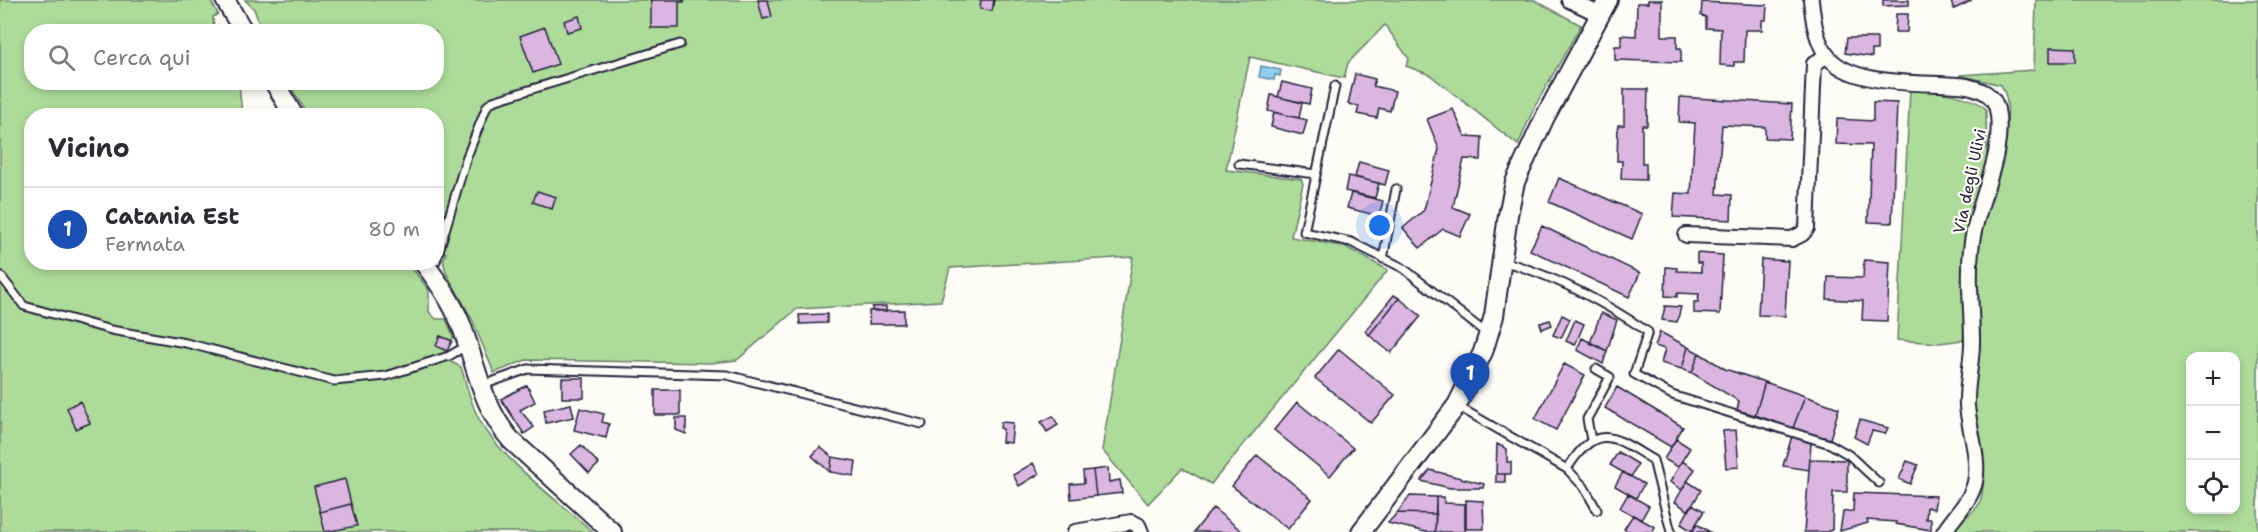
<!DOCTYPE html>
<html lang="it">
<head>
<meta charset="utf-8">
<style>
  body { margin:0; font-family:"Shantell Sans",sans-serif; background:#f7f7f7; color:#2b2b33 }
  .controls { position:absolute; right:18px; bottom:18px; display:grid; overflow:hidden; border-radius:12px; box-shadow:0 3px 9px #0003 }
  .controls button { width:54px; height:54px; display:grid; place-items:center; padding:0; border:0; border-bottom:2px solid #e1e1e2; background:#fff; color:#2b2b33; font:30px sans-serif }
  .you { position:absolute; left:1380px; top:226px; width:21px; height:21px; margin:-15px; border:4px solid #fff; border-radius:50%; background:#1a73e8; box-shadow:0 0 0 9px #1a73e833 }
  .badge { display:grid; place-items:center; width:39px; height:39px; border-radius:50%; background:#1a73e8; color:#fff; font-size:20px; font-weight:700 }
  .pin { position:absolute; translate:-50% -50px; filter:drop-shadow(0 2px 3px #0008) }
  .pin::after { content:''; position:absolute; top:32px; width:21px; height:18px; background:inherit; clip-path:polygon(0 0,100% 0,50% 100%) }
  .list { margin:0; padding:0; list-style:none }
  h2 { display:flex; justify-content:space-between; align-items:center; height:78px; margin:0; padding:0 24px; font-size:26px }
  h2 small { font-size:20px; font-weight:400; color:#7c7c81 }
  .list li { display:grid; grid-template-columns:39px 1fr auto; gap:18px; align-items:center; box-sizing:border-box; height:84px; padding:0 24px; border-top:2px solid #e1e1e2 }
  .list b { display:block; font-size:22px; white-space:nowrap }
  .list p { margin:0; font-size:20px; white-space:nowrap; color:#7c7c81 }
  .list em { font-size:20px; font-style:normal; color:#7c7c81 }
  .icon { flex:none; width:33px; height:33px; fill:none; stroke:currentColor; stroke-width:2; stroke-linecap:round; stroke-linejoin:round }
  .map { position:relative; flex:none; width:2258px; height:532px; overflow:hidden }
  .search { position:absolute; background:#fff; box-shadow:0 3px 9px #0003; left:24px; top:24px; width:420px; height:66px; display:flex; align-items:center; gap:15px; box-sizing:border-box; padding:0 21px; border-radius:24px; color:#7c7c81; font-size:22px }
  .panel { position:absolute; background:#fff; box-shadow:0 3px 9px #0003; left:24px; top:108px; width:420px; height:162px; border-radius:24px }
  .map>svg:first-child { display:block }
  .green { fill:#addb9a; stroke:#687e6a; stroke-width:1.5; fill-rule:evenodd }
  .water { fill:#8eceef; stroke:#6389a7; stroke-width:1.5 }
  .building { fill:#dab6e0; stroke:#22223b; stroke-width:1.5 }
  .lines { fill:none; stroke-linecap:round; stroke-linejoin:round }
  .lane-casing { stroke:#22223b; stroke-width:11 }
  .street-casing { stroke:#22223b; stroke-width:18 }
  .secondary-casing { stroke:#22223b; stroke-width:22 }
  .lane { stroke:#fdfcf7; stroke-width:7 }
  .street { stroke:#fdfcf7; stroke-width:14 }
  .secondary { stroke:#fdfcf7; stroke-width:18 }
  .labels { text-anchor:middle; stroke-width:4.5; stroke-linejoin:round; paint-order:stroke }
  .street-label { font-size:16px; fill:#22223b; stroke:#fdfcf7 }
</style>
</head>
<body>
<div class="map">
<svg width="2258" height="532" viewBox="0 0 2258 532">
  <rect width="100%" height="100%" fill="#fdfcf7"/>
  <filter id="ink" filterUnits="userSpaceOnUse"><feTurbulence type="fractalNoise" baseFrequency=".0167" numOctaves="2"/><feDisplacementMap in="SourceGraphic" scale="12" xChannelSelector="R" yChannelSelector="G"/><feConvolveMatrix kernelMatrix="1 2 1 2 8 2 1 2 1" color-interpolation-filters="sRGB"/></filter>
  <g filter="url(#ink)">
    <path class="green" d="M0,0h210l8,14 -5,3 1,14 -182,1v50l207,1 3,32 -210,1v146l376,1 21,27v22l7,7h10l7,17 -1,5 -12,-5 -4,10 11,5 4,11 10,5c5,16 9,33 16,48 21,42 80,85 116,117h-593z
      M245,0h1289l47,25 -47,83 -16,37 -88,-70 -24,-9 3,-7 -24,-34 -37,38 -4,15 -94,-21 -24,113 75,9 2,5 -12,53 55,10 42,23 -177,214 -29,-16 -34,36 -46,-54 31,-193 -183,11 -9,33 -144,8 -60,51 -26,3 -185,-3 -32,13 -22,-54 -26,-47 -3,-12 3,-7 -9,-3 -1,-134 -128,-1 -20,-32 148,-1v-50l-174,-1 -8,-22z
      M2036,0h222v532h-308c7,-9 25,-20 29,-28 12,-27 -6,-74 -6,-104 0,-22 7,-42 7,-64 -1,-33 -8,-67 -2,-100 6,-36 45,-119 23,-151l-42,-10 75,-5zM2190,356h46v154h-46z
      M1910,89c19,1 64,6 76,20l1,50 -16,54 -7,43 1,67 -2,17 -24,3 -42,-3z"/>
    <path class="water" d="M1261,66l20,4 -1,6 -5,-1 -1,5 -15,-3z"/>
    <path class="building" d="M648,0h36v2h-5v26h-28v-27z
      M758,0h10l4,17 -9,2z
      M981,0h13l-2,11 -12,-2z
      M1648,0h14v36h15v12h4v14l-66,-2v-14h6v-11l15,1 1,-33h11z
      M1883,0h26v5l-26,1z
      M1950,0h20l1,1 -17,8z
      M1702,2l65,3 -1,15h-4v10h-17l-1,32h-10v4l-14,-1 1,-36 -15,-1v-11l-5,-1z
      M1896,14h12l-1,18h-12z
      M579,16l3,12 -15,4 -3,-11z
      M545,27l13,37 -25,9 -13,-37z
      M1847,38h30v12h-5v7l-27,-4z
      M2050,47l25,1v14h-25z
      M1355,74l20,5 -2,7 22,5 -5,20 -11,-3 -2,10 -20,-4 2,-8 -11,-2z
      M1282,82l30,7 -3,15 -31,-7z
      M1624,89h24l-1,36h-5v38h4v17l-25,-1 1,-18h-5l1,-36h6z
      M1271,95l31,8 -3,15 -31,-7z
      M1680,97l112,7 -2,35 -25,-1v-11l-43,-2 -5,69 15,1 -1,25 -58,-3 2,-24 16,1 4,-71 -16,-1z
      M1873,102l24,1 -5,120 -24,-1 3,-77 -35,-1 1,-25 36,2z
      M1453,109l12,27 17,1 -1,23 -17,-1 -11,48 17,7 -10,22 -17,-7 -23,19 -17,-20 21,-18 15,-61 -12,-30z
      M1274,112l33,8 -4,15 -32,-8z
      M1359,162l30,8 -4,15 -30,-8z
      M1348,176l31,7 -4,15 -30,-7z
      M1559,178l83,36 -10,25 -83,-37z
      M537,191l19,6 -4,12 -19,-7z
      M1351,193l32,8 -4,15 -32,-8z
      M1542,226l98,47 -11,24 -99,-47z
      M1697,253l26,2 -3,59 -26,-1v-11h4l1,-8 -22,-1v4l-12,-1 1,-29 11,1v3l24,1v-9h-4z
      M1761,259l27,2 -3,55 -27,-1z
      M1864,260l26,2 -3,59 -25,-1 1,-19 -36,-2 1,-22 35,1z
      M1394,295l5,3 -30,37 -4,-4z
      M1399,298l22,18 -30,37 -22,-18z
      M886,306v5h-14v-4z
      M1665,306l16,1 -4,15 -15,-2z
      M904,310v14h-35v-13z
      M1601,313l16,7 -10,31 -17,-8z
      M827,314v9l-27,1 -1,-9z
      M1562,315l8,4 -9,19 -8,-3z
      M1550,320l2,5 -10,4 -2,-6z
      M1575,320l9,4 -9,21 -9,-4z
      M1660,332l28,15 -6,22 -21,-6 4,-14 -10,-3z
      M440,336l12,5 -5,10 -11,-5z
      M1582,338l25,13 -4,13 -26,-14z
      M1688,347l11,6 -7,20 -10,-4z
      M1339,349l56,46 -24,28 -56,-45z
      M1699,353l26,16 40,13 -10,33 -18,-5 2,-9 -47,-28z
      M1564,364l21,11 -29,55 -21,-11z
      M562,378h22v20h-22z
      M1765,382l40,14 -12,32 -38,-13z
      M527,385l8,17 -15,8 14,17 -10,7 -23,-35z
      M1617,387l66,40 -12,20 -66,-39z
      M655,390h25v25h-25z
      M1805,396l34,12 -9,31 -37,-11z
      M80,401l10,22 -14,6 -9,-21z
      M1297,402l56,46 -23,28 -56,-46z
      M571,404l3,13 -28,6 -2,-13z
      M580,408l24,6 -2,8 7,2 -3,14 -32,-8z
      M1053,416l5,9 -11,7 -6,-10z
      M676,418h10v16l-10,-4z
      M1860,420l28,8 -3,6 -13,-3 -5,13 -13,-7z
      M1001,422l12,1 -2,20 -9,-1 1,-13 -3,-1z
      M1736,430l3,37 -13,1 -3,-37z
      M1792,436l19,7 -2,27 -26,-4z
      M1676,439l14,9 -12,19 -14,-8z
      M1497,444l10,5v13h4v12h-15z
      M581,445l18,19 -10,9 -18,-19z
      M820,447l12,10 -2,15 -18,-16z
      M1618,452l20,12 -7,13 -21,-12z
      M1257,455l55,44 -24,30 -56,-43z
      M832,457l24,4 -2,15 -24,-4z
      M1810,459l37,1v32h-14l-1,38 -6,2h-22z
      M1682,461l13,8 -13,21 -12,-8z
      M1907,461l11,4 -8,19 -11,-5z
      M1033,463l6,11 -20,12 -6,-11z
      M1108,468l1,14 11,-2 2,13 -26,3 -3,-26z
      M1093,470l3,26 -25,3 -1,-15 14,-1 -1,-12z
      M1430,470l54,14 -1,4h-33l-29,-7z
      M1623,472l21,12 -8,14 -21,-12z
      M1496,474h9v8h-9z
      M345,479l6,25 -31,8 -6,-25z
      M1687,481l14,9 -12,21 -14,-9z
      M1854,493l82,3 -2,13 -7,-2 -1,12h5v11l-35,-6v-2l-29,-2 1,3 -28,8 3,-19 10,-1z
      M1628,494l21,12 -8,14 -21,-12z
      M1410,496l26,1v17l-39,-1z
      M1436,497h8v6l21,1v28h-30z
      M1466,500l17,1 1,28h-18z
      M351,504l6,22 -32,6 -5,-20z
      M1692,504l12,7 -12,20 -11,-7z
      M1213,508l30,24h-49z
      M1397,513l39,1 -1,18h-9l-38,-9z
      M1633,515l22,12 -3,5h-23l-5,-3z
      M1697,524l13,8h-18z"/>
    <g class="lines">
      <defs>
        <path id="lane" d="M1335,86l-31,146 47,10 52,26 83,65
          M1239,164l77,10
          M1383,259l13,-70
          M436,261l30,-102 21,-53 6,-5 187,-57
          M1502,261c51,14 102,41 146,71l-14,42 38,21 158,49 19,11 30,28
          M0,275l24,31 87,24 75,13 148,38 52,-5 63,-20 17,-10
          M483,385l45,-16 199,6 195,49
          M1459,407l108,62 17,18 13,23
          M1591,440l-4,-21 23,-42 -14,-8
          M1567,469c30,-48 46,-33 86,-9l18,72"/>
        <path id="street" d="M1569,0l32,15
          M1811,0c2,18 4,38 15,54 24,35 102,27 141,32 13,3 27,8 30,23 9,45 -19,90 -25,133 -5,33 0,67 0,100 0,21 -6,43 -5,64 2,23 13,54 8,76 -4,19 -21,34 -31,50
          M1686,235l106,4 10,-5 5,-6 7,-164 13,-9
          M1075,532l56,-10 7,3 3,7"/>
        <path id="secondary" d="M225,0l19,32
          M274,82l20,34
          M423,262c14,18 28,38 37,60 16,40 21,84 51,118l101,92
          M1361,532l96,-127 26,-53 11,-36 14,-101 7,-33 30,-65 63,-117"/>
      </defs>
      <use href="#lane" class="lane-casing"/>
      <use href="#street" class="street-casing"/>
      <use href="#secondary" class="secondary-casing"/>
      <use href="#lane" class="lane"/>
      <use href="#street" class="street"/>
      <use href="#secondary" class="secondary"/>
    </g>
  </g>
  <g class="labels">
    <g class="street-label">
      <text transform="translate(1969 181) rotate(-78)" y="6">Via degli Ulivi</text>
    </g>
  </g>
</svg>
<div class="controls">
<button>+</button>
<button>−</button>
<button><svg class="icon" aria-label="locate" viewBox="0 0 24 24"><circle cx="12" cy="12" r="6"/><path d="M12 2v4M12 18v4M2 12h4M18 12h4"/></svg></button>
</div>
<div class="you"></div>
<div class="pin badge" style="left:1470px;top:403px;background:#1a4fb4">1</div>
<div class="search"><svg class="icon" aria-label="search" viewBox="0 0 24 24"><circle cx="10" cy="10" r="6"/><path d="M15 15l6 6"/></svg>Cerca qui</div>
<section class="panel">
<h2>Vicino<small></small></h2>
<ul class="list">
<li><span class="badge" style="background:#1a4fb4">1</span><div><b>Catania Est</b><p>Fermata</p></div><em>80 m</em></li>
</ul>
</section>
</div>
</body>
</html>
